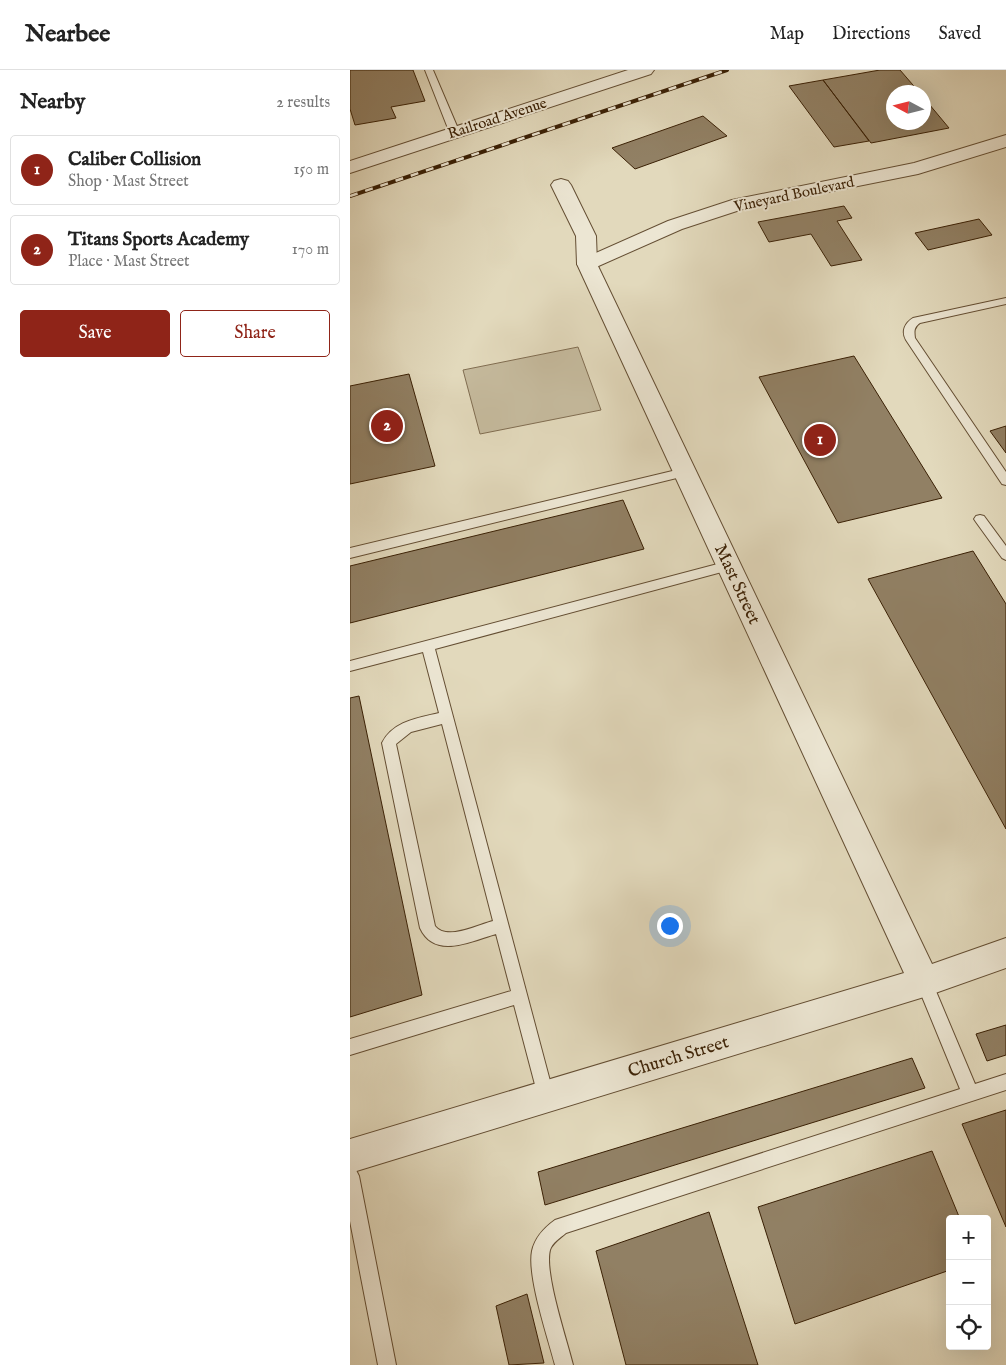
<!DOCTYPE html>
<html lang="en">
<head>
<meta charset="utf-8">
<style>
  body { margin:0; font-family:"IM FELL English",serif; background:#f2f2f2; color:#222 }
  .controls { position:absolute; right:15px; bottom:15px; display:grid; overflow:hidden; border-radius:5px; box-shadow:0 5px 20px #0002 }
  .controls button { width:45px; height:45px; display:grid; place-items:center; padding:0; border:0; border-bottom:1px solid #e0e0e0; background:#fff; color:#222; font:25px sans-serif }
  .compass { position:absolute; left:536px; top:15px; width:45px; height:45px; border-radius:50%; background:#fff; box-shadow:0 5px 20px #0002; rotate:277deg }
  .you { position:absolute; left:319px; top:855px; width:18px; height:18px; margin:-12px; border:4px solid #fff; border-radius:50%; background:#1a73e8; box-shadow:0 0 0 8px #1a73e833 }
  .badge { display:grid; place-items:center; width:32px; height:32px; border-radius:50%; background:#8f2418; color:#fff; font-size:16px; font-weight:700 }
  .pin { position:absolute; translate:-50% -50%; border:2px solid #fff; box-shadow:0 1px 5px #0006 }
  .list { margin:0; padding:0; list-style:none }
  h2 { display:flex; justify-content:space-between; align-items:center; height:65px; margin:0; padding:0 20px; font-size:21px }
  h2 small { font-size:16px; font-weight:400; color:#767676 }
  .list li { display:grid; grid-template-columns:32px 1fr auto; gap:15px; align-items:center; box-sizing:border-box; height:70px; margin:0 10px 10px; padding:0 10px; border:1px solid #e0e0e0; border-radius:5px }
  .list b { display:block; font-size:19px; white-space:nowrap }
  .list p { margin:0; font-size:16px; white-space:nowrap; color:#767676 }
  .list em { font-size:16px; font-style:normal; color:#767676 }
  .actions { display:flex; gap:10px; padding:15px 20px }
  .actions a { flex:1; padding:11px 0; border:1px solid #8f2418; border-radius:5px; text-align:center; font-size:18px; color:#8f2418 }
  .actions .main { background:#8f2418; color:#fff }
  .icon { flex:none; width:28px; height:28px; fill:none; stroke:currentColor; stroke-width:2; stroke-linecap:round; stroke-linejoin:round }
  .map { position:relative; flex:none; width:656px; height:1295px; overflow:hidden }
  header { display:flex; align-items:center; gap:30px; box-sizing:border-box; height:70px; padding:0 25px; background:#fff; border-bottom:1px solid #e0e0e0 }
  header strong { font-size:24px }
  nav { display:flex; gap:28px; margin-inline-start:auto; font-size:18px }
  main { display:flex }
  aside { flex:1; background:#fff }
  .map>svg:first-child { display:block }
  .green { fill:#c5ba9d; stroke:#806d51 }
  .building { fill:#918064; stroke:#3a2005 }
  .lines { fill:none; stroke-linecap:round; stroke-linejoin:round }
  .service-casing { stroke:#644e33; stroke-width:2 }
  .minor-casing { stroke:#644e33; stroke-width:2 }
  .tertiary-casing { stroke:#644e33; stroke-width:2 }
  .service { fill:#ece6d3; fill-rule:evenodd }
  .minor { fill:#ece6d3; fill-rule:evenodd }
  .tertiary { fill:#ece6d3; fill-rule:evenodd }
  .rail-casing { stroke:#3a2005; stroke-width:4 }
  .rail { stroke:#ece6d3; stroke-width:2.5; stroke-dasharray:8; stroke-linecap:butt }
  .labels { text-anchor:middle; stroke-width:4; stroke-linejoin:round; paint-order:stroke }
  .far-street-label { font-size:15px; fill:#3a2005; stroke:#ece6d3 }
  .street-label { font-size:18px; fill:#3a2005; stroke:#ece6d3 }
</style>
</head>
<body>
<header>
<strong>Nearbee</strong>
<nav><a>Map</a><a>Directions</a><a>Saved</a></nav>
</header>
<main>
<aside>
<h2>Nearby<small>2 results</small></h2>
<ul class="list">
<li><span class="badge">1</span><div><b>Caliber Collision</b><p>Shop · Mast Street</p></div><em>150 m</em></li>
<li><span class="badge">2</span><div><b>Titans Sports Academy</b><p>Place · Mast Street</p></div><em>170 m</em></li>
</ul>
<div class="actions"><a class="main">Save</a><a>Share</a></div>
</aside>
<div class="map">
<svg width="656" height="1295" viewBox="0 0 656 1295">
  <rect width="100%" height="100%" fill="#e2d9bc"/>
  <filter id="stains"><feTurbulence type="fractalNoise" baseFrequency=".004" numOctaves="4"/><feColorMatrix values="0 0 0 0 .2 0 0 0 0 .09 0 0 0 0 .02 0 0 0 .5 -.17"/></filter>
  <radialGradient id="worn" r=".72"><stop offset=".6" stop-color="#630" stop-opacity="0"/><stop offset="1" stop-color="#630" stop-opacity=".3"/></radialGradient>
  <path class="green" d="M228,277l23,63 -121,24 -17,-64z"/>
  <path class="building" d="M0,0h63l12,31 -34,6 5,11 -41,7 -5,-16z
    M530,0h20l19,22h-25v30h30v-24l25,30 -78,15 -48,-63z
    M473,10l46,61 -35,6 -45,-61z
    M353,46l24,20 -92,33 -23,-21z
    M494,136l8,12 -15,3 25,39 -31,6 -20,-32 -42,8 -11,-20z
    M629,149l13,16 -64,15 -13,-17z
    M504,286l88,142 -104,25 -79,-146z
    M59,304l26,92 -85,18v-98z
    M656,356v27l-16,-22z
    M273,430l21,49 -294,74v-57z
    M623,481l33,53v225l-138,-250z
    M9,626l63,299 -72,22v-319z
    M656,955v30l-19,6 -11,-27z
    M562,988l13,30 -380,117 -7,-33z
    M656,1040v117l-44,-103z
    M582,1081l28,68h-10v51l-155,54 -37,-117z
    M359,1142l49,153h-132l-30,-114z
    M177,1224l17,69 -35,2 -13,-59z"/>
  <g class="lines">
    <defs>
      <path id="service" d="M75,0h8l26,61 -2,2 -8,-2z
        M656,228v6l-86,19c-6,4 -6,8 -5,15l91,134v13l-4,-1 -96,-144c-5,-9 -1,-17 7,-22z
        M335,398l6,4 -2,3 -339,83v-10z
        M630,445l4,1 22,30v14l-4,-2 -26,-36 -2,-3 2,-3z
        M379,491l4,2 2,3 -2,3 -298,80 119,447 -2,6 -6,2 -6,-2 -2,-6 -24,-91 -164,50v-16l161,-48 -15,-57c-25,7 -61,26 -76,-6l-38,-185c11,-22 36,-25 57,-30l-16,-61 -73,19v-10zM92,654l51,197c-16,4 -46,20 -58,5l-39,-182 15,-12z
        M574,904l6,3 45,107 31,-10v16l-440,143c-6,5 -14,10 -16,17 -6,23 17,90 23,115h-18c-7,-27 -28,-89 -23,-114 3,-14 12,-23 23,-31l405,-131 -44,-107 2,-5z
        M0,1097l6,3 3,6 37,189h-18l-28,-144z"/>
      <path id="minor" d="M278,0h26l-3,4 -301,99v-12z
        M211,109l7,2 3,4 25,51 1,28 335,700 74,-26v30l-82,29 -574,176v-34l554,-166 -327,-709 -1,-28 -25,-51 3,-4z"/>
      <path id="tertiary" d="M656,65v12l-88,27 -175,35 -61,20 -88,39 -7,2 -7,-2 -3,-4 3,-4 88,-39 64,-21 182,-37z"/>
    </defs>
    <use href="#service" class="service-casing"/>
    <use href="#minor" class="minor-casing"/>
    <use href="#tertiary" class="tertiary-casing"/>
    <use href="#service" class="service"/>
    <use href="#minor" class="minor"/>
    <use href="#tertiary" class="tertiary"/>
    <defs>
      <path id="rail" d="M0,126l377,-126"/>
    </defs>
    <use href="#rail" class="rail-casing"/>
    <use href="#rail" class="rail"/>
  </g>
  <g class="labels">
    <g class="far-street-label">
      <text transform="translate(147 48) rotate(-18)" y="5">Railroad Avenue</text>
      <text transform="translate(444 124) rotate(-12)" y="5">Vineyard Boulevard</text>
    </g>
    <g class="street-label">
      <text transform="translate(388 514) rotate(65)" y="6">Mast Street</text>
      <text transform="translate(328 986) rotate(-17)" y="6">Church Street</text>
    </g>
  </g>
  <rect width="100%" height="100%" filter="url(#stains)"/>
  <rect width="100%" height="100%" fill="url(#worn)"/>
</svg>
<div class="controls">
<button>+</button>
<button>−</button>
<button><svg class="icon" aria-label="locate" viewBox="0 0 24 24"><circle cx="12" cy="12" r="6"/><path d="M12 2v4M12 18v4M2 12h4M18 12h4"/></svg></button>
</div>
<svg class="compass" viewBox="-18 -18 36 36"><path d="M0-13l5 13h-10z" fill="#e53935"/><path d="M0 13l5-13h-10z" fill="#767676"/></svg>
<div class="you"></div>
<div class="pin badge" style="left:470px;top:370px">1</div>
<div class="pin badge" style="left:37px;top:356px">2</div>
</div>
</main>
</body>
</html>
